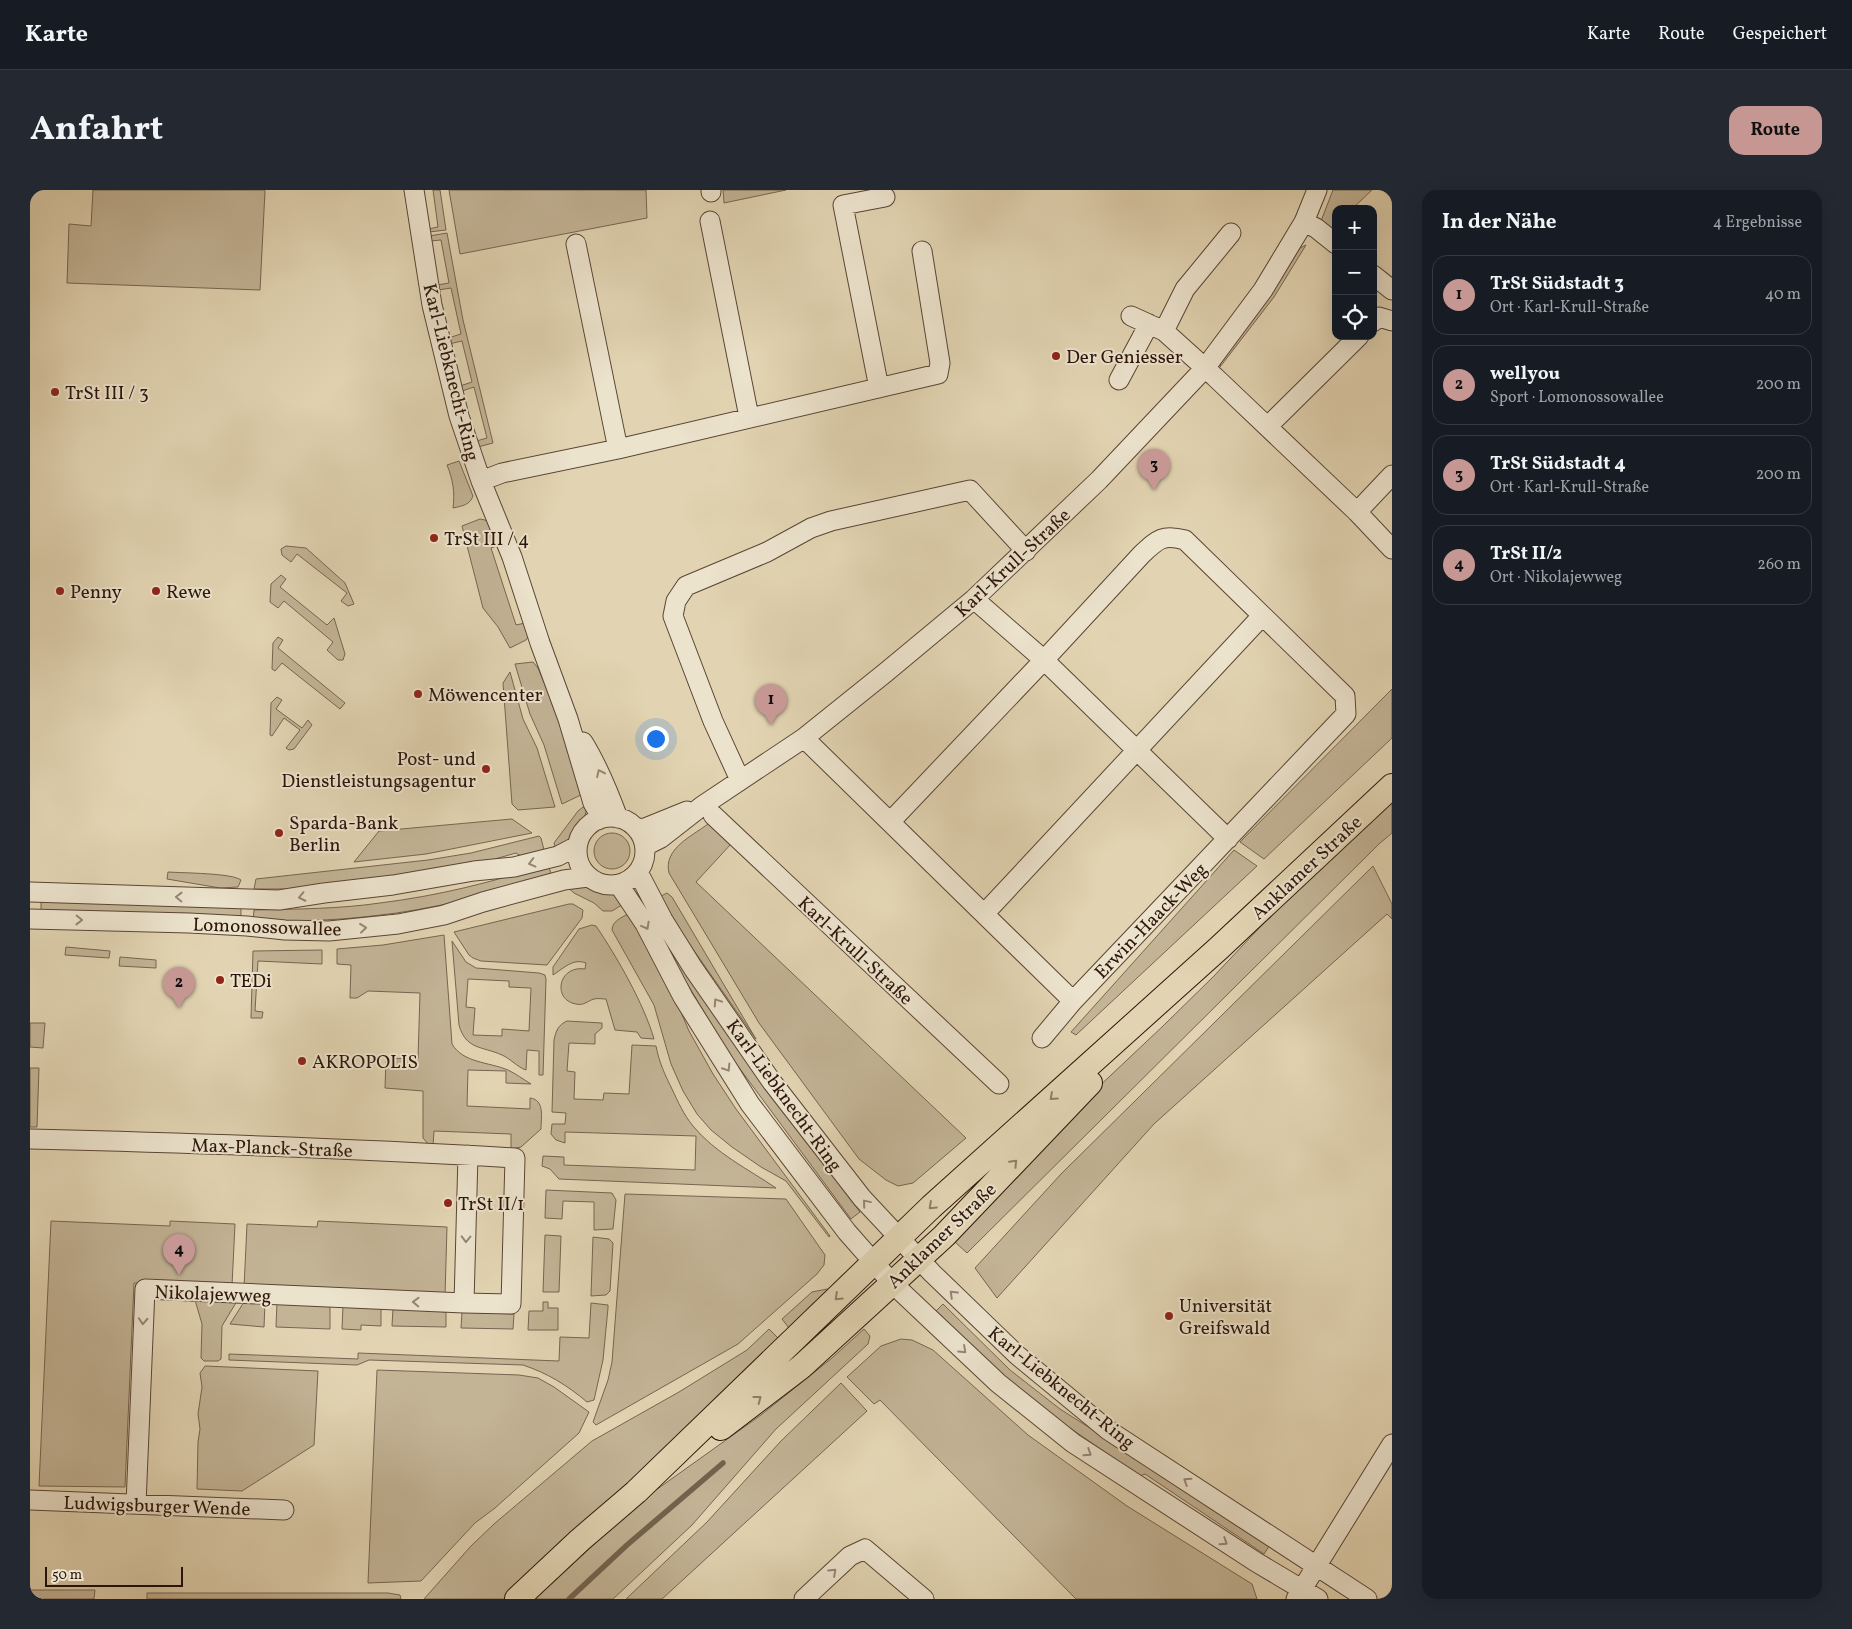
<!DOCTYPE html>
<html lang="de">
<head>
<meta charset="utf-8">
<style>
  body { margin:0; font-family:Vollkorn,serif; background:#242831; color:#f1f3f6 }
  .controls { position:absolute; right:15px; top:15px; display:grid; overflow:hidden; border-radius:10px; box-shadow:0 5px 20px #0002 }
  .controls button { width:45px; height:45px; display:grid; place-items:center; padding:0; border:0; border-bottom:1px solid #363941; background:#171b24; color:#f1f3f6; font:25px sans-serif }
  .scale { position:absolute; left:15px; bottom:12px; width:138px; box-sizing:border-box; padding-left:5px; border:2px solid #2c150b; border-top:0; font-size:14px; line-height:18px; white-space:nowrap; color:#2c150b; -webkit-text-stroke:4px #ece3cd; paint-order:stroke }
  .you { position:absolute; left:625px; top:548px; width:18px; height:18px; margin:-12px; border:4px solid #fff; border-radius:50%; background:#1a73e8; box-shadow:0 0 0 8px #1a73e833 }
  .badge { display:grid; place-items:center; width:32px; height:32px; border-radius:50%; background:#c59692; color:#111; font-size:16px; font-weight:700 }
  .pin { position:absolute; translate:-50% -41px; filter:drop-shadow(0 1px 2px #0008) }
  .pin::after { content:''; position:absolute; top:26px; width:18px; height:15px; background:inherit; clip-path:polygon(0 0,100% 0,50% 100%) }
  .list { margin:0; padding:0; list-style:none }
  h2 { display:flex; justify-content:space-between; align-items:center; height:65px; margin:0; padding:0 20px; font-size:21px }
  h2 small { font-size:16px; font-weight:400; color:#9ea1a6 }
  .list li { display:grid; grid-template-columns:32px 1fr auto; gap:15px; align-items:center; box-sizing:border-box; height:80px; margin:0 10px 10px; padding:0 10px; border:1px solid #363941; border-radius:15px }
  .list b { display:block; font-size:19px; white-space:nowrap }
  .list p { margin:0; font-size:16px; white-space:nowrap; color:#9ea1a6 }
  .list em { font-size:16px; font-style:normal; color:#9ea1a6 }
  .icon { flex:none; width:28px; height:28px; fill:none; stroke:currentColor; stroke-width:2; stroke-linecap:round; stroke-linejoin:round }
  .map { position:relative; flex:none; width:1362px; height:1409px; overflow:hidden; border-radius:15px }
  header { display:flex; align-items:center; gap:30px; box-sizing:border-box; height:70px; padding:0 25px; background:#171b24; border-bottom:1px solid #363941 }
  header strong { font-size:24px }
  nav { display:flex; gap:28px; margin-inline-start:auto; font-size:18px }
  .intro { display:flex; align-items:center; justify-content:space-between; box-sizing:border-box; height:120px; padding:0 30px }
  h1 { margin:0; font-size:35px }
  .button { padding:12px 22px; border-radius:15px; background:#c59692; color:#111; font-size:18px; font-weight:700 }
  main { display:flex; gap:30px; padding:0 30px }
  aside { flex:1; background:#171b24; border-radius:15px; box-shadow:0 5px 20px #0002 }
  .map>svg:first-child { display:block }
  .green { fill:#c3b496; stroke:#786450; fill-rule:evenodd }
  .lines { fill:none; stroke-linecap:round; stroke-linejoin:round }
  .stream { stroke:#74614d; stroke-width:5.5 }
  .minor-casing { stroke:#5a4535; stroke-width:21 }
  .major-casing { stroke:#2c150b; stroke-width:26 }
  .minor { stroke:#ece3cd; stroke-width:19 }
  .major { stroke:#e2d4b2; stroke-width:24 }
  .oneway { stroke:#968676 }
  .oneway2 { stroke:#907e67 }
  .poi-dot { fill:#8f2418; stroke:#ece3cd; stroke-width:2 }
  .labels { text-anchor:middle; stroke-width:4; stroke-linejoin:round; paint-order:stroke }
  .poi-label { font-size:19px; fill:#2c150b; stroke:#ece3cd; text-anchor:start }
  .street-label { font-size:19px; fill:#2c150b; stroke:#ece3cd }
</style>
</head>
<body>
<header>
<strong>Karte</strong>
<nav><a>Karte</a><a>Route</a><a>Gespeichert</a></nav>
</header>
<div class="intro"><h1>Anfahrt</h1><a class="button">Route</a></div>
<main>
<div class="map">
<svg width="1362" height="1409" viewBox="0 0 1362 1409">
  <rect width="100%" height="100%" fill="#e2d4b2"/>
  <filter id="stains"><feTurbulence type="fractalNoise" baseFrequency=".004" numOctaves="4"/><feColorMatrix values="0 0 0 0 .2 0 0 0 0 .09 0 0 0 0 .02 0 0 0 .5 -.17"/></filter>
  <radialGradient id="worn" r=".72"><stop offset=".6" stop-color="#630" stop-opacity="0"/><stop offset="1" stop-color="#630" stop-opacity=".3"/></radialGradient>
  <path class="green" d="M63,0h171l1,1 -5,99 -193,-7 2,-59 22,2z
    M403,0h7l6,40 -17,2 -1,-3 10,-2z
    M419,0h197l1,28 -187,36z
    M693,0h63l-62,13z
    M1303,0h39l-20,19h-16v15l-4,4 -11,-7z
    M417,43l16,87 30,123 -19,5 -1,-6 14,-4 -13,-51 -12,4 -2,-5 12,-4 -10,-41 -13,3 -1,-6 13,-4 -10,-46 -13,2 -1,-5 12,-2 -8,-43 -11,1 -1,-5z
    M1276,55l-32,52 -54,70 1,-8 50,-65 29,-46z
    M429,271l14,35c-3,9 -11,10 -20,12 2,-16 0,-28 -6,-43z
    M450,329l5,1 8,7 6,18 -8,3 25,77 9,-2 3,14 -2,3 -16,8 -12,-21 -15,-19 -21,-82z
    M256,356l20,2 39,35 9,21 -6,2 -7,-5 6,-8 -50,-39 -6,8 -9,-7 -1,-6z
    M251,385l5,4 -6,8 47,38 7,-7 11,36 -2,6h-5l-11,-10 6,-8 -49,-41 -6,7 -8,-6 1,-18z
    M248,447l5,3 -5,8 67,55 -5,6 -58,-46 -7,8 -3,-2 1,-26z
    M503,472l5,6 32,77 15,48 -23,11 -18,-59 -14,-31 -15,-50z
    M480,482l13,47 14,29 18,59 -37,3 -6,-6 -9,-121z
    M1362,499v49l-128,121 -24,-17z
    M247,507l5,3 -6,9 26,19 6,-8 4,5 -18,24 -5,1 -3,-2 14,-18 -16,-12 -12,18 -2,-1 1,-32z
    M1362,610v33l-12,10 -413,410 -12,-11 1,-4 101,-112 106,-100 51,-50 63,-67z
    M557,614c-1,21 -15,35 -31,46l-2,-7 24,-32z
    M482,629l20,14 -106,21 -72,8 25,-31z
    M678,634l23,20 -35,38 270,256 -53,45 -15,3 -12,-6 -27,-21 -100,-136 -90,-150c-6,-24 23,-37 39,-49z
    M564 661a18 18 0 1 1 36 0a18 18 0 1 1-36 0Z
    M509,646l2,2 4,16 -19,5 -10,-6 -42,12 -179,24h-41l2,-10 172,-19 43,-7z
    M1204,660l23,16 -181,169 -5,-3z
    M518,674l4,13c-59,16 -119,33 -180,39 -40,5 -79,5 -119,5l1,-11c42,-1 85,-1 126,-7 57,-7 114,-21 168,-39z
    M1343,676l19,38v15l-5,-5 -233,210 -157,174 -22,-30 87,-95z
    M138,682c14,1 64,1 73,8l-3,7 -18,1 -53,-9z
    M560,695l9,5 13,2 13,11 -13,8h-9l-9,-8 -20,-10 -8,-7z
    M637,703l5,4 84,142 -99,-141z
    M11,709l200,7v13l-200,-8z
    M619,712l100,162 111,148 -9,7 -122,-165 -88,-148z
    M539,714h4l10,6 -1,8 -35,47 -66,-4 -8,-3 -4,-3 -15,-23z
    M602,722l39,77 18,42 24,43 23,35 94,127 -1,1 -43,-56 -25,-14 -29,-20 -21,-17 -14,-16 -14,-23 -12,-27 -17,-59 -42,-75c0,-10 13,-14 20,-18z
    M562,735l4,1c21,31 48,78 58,113l-13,-1 -4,-6 -22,-2 -9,-31c-4,0 -8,-1 -12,0 -7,2 -10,7 -18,5 -24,-4 -18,-39 9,-35l1,-6c-13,-5 -22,5 -33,12v-8l26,-38z
    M414,745l8,109c11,19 37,18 56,26 8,4 15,9 23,14l-25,-1v-12l-38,-1 -1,36 63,3v-11c15,2 11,19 11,31l-20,18 -10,2v-15l-77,-3 -1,15 -4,-1 -6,-7v-47l-38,-3 1,-30 32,1 2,-66 -52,-2 -11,7h-7l1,-33 -14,-1v-15l46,-4z
    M422,751l14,21 10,6 63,5 6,2 1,4 -3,96h-4v-24l-12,-1 -1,20c-9,-3 -15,-11 -24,-15 -20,-9 -36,-5 -43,-30zM438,789l41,2v6l22,1 -2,43 -27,-2v7l-29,-1 2,-27 -9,-1z
    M36,757l44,4 -1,7 -44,-3z
    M292,760v14l-64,-3 -3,50 8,1 -1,6h-11l2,-67z
    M90,767l36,3v8l-37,-2z
    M537,831l35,2v5l-7,6v10l-26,-1 -2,28 8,1 -1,27 29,1 1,-7 25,1 3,-49 24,1c3,16 9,29 16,43 6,13 12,26 21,37 22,27 55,43 83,62l-217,-9 -9,-10 -8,-3 1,-10 21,1v8l131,5 1,-34 -131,-4v11l-9,-3 -5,-6 1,-10h13l1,-11 -14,-1 2,-72c2,-9 4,-15 13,-19z
    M0,833h15l-2,25 -13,-1z
    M0,878h9l-2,59h-7z
    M516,1000l66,3 4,7 -3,29 -19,1v-28l-31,-1 -1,18 -17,-1z
    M595,1004l161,5 39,56 -1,10 -7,9 -79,70 -142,81 -3,-3 15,-42 4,-18z
    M21,1031l119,5v-5l65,3 -3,62 -98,-3 -9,204 -86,-1z
    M288,1031l129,6 -2,69 -201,-8 3,-64 70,3z
    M515,1045l16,1 -2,56h-16z
    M563,1047l16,2 4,4 -3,48 -4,4 -15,1z
    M797,1099l7,2 -42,41 -10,-13 30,-27z
    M165,1110l42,1 -15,25 -1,33 -3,2h-14l-3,-3 1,-34z
    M214,1112l21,1 -1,24 -34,-3z
    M247,1112l53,3v24l-54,-2z
    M513,1112h5v6h10v22h-30l1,-19h14z
    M561,1113l17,2v3l-5,52 -9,40 -7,2c-20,-17 -40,-29 -64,-37l-154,-5 -12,5 -128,-5v-6l129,5v-6l201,8 1,-24 29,1z
    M913,1114l67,66 50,39 211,134 -7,11 -119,-80 -5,2 -89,-61 -50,-41 -65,-63z
    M313,1116l38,2v18l-20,-1v5l-19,-1z
    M363,1118l53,4v15l-54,-1z
    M432,1122l52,2 -1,15 -52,-1z
    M739,1139l13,13 -274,257h-84l47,-53 23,-22 98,-83 87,-49 68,-42z
    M834,1139l6,7 -2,8 -92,85 -84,96 -79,74h-78l107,-99 119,-85 71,-57z
    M871,1149l11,1 21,10 95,85 99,71 125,78 5,15h-181l-196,-199 -6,4 -27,-27 34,-31z
    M175,1176l113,5 -4,74 -72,46 -45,-2 1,-47 2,-13 -2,-15 4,-27 -2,-14z
    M347,1180l142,5 19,3 16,9 35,25 -10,21 -84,75 -20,15 -54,58 -53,2z
    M811,1193l26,28 -205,188h-36l81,-77 74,-81z
    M0,1400h65l-1,9h-64z
    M117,1403h241l12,2 1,4h-254z"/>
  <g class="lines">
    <path class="stream" d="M539,1409l58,-54 96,-82"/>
    <defs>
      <path id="minor" d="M384,0l18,115 27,111 22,65 31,76 28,86 28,76 25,84 6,10 -1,7
        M681,0v2
        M680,31l39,196
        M1274,32l12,6 20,16
        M546,54l42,205
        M1343,85l19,15
        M1101,126l33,15 51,46 142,135 35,37
        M1343,132l6,-5 13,4
        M1134,141l21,-42 46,-56
        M1089,190l30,-56
        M849,198l-36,-183 42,-8
        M1238,236l91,-90
        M451,291l21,-8 116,-24 320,-75 2,-11 -18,-112
        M1327,322l35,-37
        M944,409l70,61 184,179
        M774,548l269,263
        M553,552c15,24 25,49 35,76
        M710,590l-27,-59 -40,-105 3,-15 10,-15 81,-34 44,-24 20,-7 139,-31 56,61
        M683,625l286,269
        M547 661a34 34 0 1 1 68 0a34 34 0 1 1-68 0Z
        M860,632l154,-162 98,-106c16,-15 21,-20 43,-14l160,156 1,18 -273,287 -31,37
        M607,639l8,-1 42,-17
        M615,656l16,-8 41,-32 102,-68 81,-65 89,-74 125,-119 106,-112 58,-78 41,-68 13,-32
        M608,682l25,48 30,48 79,114 90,116 70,75 85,82 91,75 259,169
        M589,695l26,39 38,73 67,107 97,128 45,51 106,100 75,60 183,119 62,37
        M0,702l249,8 45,-7 69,-8 81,-14 40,-4 44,-11 19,-10
        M954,724l278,-298
        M0,729l159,4 58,3 38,4 44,1 69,-7 46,-9 39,-13 81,-22 24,-3
        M0,949c162,4 323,9 485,19l-4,146 -47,-1 4,-148
        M0,1310l254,10
        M106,1314l9,-215 319,14
        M774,1409l46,-43 15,-7 59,50
        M1266,1409l96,-155"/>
      <path id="major" d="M691,1238l80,-61 143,-131 146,-153
        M487,1409l63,-59 56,-48 295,-285 288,-259 173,-162"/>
    </defs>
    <use href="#minor" class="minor-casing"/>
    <use href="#major" class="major-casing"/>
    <use href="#minor" class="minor"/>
    <use href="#major" class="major"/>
  </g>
  <defs><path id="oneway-chevron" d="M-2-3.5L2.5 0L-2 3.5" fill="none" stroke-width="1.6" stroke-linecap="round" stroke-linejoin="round" transform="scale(1.25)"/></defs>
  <g class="oneway">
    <use href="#oneway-chevron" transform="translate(570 583) rotate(-115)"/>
    <use href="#oneway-chevron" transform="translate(502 673) rotate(166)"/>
    <use href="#oneway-chevron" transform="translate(149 707) rotate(-179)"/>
    <use href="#oneway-chevron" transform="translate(272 707) rotate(168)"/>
    <use href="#oneway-chevron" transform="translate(49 730) rotate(1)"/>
    <use href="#oneway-chevron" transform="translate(616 736) rotate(61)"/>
    <use href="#oneway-chevron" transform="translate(333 738) rotate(-6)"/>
    <use href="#oneway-chevron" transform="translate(687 812) rotate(-124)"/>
    <use href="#oneway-chevron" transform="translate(697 878) rotate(58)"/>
    <use href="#oneway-chevron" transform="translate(836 1013) rotate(-130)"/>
    <use href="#oneway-chevron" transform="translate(436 1049) rotate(91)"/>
    <use href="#oneway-chevron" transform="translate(923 1104) rotate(-136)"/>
    <use href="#oneway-chevron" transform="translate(386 1112) rotate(-178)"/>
    <use href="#oneway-chevron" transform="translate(113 1131) rotate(93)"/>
    <use href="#oneway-chevron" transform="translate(933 1160) rotate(43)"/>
    <use href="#oneway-chevron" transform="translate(1058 1263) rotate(33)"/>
    <use href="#oneway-chevron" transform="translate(1157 1291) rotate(-147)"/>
    <use href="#oneway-chevron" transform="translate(1194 1352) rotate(33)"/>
    <use href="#oneway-chevron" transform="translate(803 1382) rotate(-43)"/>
  </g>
  <g class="oneway2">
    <use href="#oneway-chevron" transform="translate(1023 907) rotate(138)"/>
    <use href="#oneway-chevron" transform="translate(984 973) rotate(-46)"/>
    <use href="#oneway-chevron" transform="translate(902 1016) rotate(137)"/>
    <use href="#oneway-chevron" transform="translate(808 1107) rotate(137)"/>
    <use href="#oneway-chevron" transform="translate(728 1209) rotate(-37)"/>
  </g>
  <g class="poi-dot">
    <circle cx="1026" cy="166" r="5"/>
    <circle cx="25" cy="202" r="5"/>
    <circle cx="404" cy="348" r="5"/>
    <circle cx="30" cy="401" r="5"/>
    <circle cx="126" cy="401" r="5"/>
    <circle cx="388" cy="504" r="5"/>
    <circle cx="456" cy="579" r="5"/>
    <circle cx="249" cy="643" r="5"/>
    <circle cx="190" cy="790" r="5"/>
    <circle cx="272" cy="871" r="5"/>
    <circle cx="418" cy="1013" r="5"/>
    <circle cx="1139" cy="1126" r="5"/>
  </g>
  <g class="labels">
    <g class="poi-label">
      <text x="1036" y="173">Der Geniesser</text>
      <text x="35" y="209">TrSt III / 3</text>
      <text x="414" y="355">TrSt III / 4</text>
      <text x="40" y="408">Penny</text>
      <text x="136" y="408">Rewe</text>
      <text x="398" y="511">Möwencenter</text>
      <text x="446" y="575" text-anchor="end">Post- und<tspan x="446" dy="22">Dienstleistungsagentur</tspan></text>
      <text x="259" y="639">Sparda-Bank<tspan x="259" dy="22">Berlin</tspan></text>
      <text x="200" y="797">TEDi</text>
      <text x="282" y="878">AKROPOLIS</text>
      <text x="428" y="1020">TrSt II/1</text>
      <text x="1149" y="1122">Universität<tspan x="1149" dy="22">Greifswald</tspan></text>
    </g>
    <g class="street-label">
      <text transform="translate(422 182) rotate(76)" y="7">Karl-Liebknecht-Ring</text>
      <text transform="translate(982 372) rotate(-43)" y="7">Karl-Krull-Straße</text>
      <text transform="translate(1276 677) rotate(-43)" y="7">Anklamer Straße</text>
      <text transform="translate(1120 730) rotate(-46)" y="7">Erwin-Haack-Weg</text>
      <text transform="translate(237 736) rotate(2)" y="7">Lomonossowallee</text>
      <text transform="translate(826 760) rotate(43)" y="7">Karl-Krull-Straße</text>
      <text transform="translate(755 905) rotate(54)" y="7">Karl-Liebknecht-Ring</text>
      <text transform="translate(242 957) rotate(2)" y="7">Max-Planck-Straße</text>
      <text transform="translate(911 1045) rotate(-44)" y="7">Anklamer Straße</text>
      <text transform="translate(183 1103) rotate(2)" y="7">Nikolajewweg</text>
      <text transform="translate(1032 1197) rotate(39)" y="7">Karl-Liebknecht-Ring</text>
      <text transform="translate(127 1315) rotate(2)" y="7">Ludwigsburger Wende</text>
    </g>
  </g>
  <rect width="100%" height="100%" filter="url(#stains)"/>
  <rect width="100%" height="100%" fill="url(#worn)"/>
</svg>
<div class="controls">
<button>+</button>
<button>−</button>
<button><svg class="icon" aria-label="locate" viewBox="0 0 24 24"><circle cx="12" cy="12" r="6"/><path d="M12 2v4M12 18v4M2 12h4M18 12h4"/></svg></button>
</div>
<div class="scale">50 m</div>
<div class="you"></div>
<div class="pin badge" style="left:741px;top:535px">1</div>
<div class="pin badge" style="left:149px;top:818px">2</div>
<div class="pin badge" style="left:1124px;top:300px">3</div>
<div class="pin badge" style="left:149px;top:1085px">4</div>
</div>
<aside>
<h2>In der Nähe<small>4 Ergebnisse</small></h2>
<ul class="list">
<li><span class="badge">1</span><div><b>TrSt Südstadt 3</b><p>Ort · Karl-Krull-Straße</p></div><em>40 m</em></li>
<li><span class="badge">2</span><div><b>wellyou</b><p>Sport · Lomonossowallee</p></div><em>200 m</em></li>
<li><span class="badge">3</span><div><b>TrSt Südstadt 4</b><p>Ort · Karl-Krull-Straße</p></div><em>200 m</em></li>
<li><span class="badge">4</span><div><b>TrSt II/2</b><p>Ort · Nikolajewweg</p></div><em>260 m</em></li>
</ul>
</aside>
</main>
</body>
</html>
